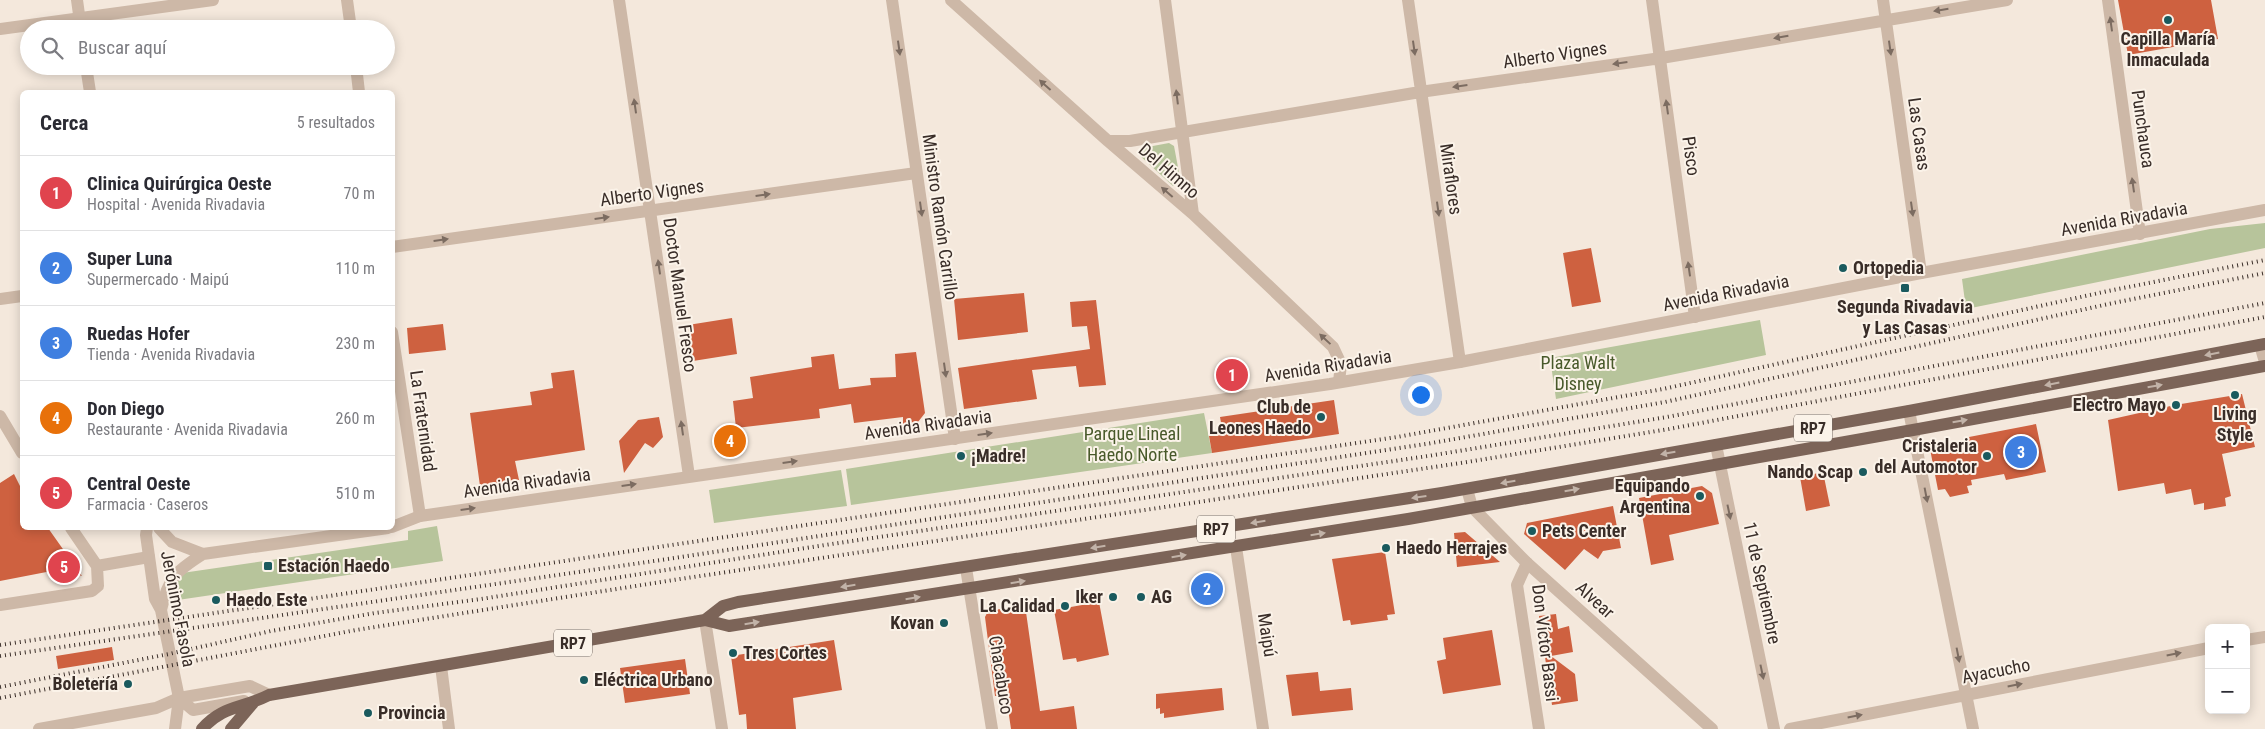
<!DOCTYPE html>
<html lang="es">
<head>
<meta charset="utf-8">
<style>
  body { margin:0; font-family:"Roboto Condensed",sans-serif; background:#f2f2f3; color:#2b2b33 }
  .controls { position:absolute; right:15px; bottom:15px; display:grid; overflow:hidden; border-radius:8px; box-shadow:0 2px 12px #0003 }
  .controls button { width:45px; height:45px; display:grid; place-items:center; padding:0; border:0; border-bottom:1px solid #e1e1e2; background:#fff; color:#2b2b33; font:25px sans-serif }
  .you { position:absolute; left:1420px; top:394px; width:18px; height:18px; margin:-12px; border:4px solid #fff; border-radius:50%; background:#1a73e8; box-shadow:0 0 0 8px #1a73e833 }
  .badge { display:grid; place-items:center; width:32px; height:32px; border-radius:50%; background:#1a5a5e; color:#fff; font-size:16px; font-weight:700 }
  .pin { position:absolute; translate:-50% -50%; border:2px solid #fff; box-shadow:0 1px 5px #0006 }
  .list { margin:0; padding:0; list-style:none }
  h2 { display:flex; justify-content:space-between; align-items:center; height:65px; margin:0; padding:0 20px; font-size:21px }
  h2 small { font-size:16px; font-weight:400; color:#7c7c81 }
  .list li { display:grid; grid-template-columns:32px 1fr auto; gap:15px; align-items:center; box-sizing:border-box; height:75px; padding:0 20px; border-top:1px solid #e1e1e2 }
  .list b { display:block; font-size:19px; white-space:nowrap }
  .list p { margin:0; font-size:16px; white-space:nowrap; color:#7c7c81 }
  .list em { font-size:16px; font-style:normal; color:#7c7c81 }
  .icon { flex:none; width:28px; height:28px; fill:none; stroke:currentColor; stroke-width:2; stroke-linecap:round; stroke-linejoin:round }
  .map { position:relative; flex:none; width:2265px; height:729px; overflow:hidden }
  .search { position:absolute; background:#fff; box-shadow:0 2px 12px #0003; left:20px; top:20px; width:375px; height:55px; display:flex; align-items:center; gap:12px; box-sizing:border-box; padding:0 18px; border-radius:28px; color:#7c7c81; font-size:19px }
  .panel { position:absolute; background:#fff; box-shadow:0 2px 12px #0003; left:20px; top:90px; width:375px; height:440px; border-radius:8px }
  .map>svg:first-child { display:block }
  .green { fill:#b7c49b }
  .building { fill:#ce6140 }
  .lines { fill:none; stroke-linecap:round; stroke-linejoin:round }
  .minor { stroke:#cdb8a7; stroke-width:12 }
  .tertiary { stroke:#cdb8a7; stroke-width:12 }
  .primary { stroke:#7c6458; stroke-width:12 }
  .rail { stroke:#392d28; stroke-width:4; stroke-dasharray:1 4; stroke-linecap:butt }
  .oneway { fill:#7c6c61 }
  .oneway2 { fill:#c2b3a8 }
  .poi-dot { fill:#1a5a5e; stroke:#fbf3e9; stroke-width:2 }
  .labels { text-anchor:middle; stroke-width:4; stroke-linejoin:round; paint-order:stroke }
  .shield { fill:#fbf3e9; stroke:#736862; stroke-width:1 }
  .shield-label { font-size:16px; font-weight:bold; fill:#392d28 }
  .poi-label { font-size:18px; font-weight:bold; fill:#392d28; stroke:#fbf3e9; text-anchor:start }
  .street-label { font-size:18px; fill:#392d28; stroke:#fbf3e9 }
  .park-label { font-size:18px; fill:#48592a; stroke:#fbf3e9 }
</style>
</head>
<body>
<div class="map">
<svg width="2265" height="729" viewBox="0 0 2265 729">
  <rect width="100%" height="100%" fill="#f4e8dc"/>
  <path class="green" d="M1169,143l5,3 6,32 -3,8h-4l-35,-32 4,-6z
    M2265,223v25l-299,61 -4,-30 248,-50z
    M1760,320l6,35 -210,44 -6,-41z
    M1204,413l8,40 -361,52 -5,-36z
    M841,470l6,36 -133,17 -5,-33z
    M437,526l6,35 -272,40v-13l11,-15 226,-33v-9z"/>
  <path class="building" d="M2118,0h93l7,39 -90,16z
    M1591,248l10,54 -29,5 -9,-54z
    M1024,293l4,39 -70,8 -4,-41z
    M1096,300l10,85 -27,2 -3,-21 -44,4 5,29 -73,10 -6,-41 132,-19 -3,-23 -15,1 -2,-25z
    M732,318l5,36 -44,7 -5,-36z
    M443,324l3,26 -37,4 -2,-26z
    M916,352l9,61 -7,9 -15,3v-8l-49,6 -3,-19 -32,5 1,9 -84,10 -3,-27 20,-3 -3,-21 62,-10 -1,-10 23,-3 5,35 32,-4 -1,-7 26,-1 -1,-23z
    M574,370l11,80 -70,11 4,19 -39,6 -10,-73 62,-8 -2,-13 23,-4 -2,-15z
    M2242,394l13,53 -33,7 9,42 -6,2 1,8 -22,4v-7l-10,2 -3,-16 -25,5 -2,-11 -46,8 -10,-71 67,-15z
    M1334,400l5,34 -127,19 -3,-17 14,-2 -3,-17z
    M659,417l4,20 -10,11 -8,-5 -21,30 -5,-32 19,-21z
    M2036,424l10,48 -40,8 -2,-6 -33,6 1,5 -5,1 2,7 -19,4 -5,-8 -7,1 -8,-41 39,-8v-4z
    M1823,472l7,34 -24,5 -6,-34z
    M14,474l8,16v38h26l34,48 -20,-7 -62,12v-98z
    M1702,486l10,7 7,31 -50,11 5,25 -23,5 -12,-67z
    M1613,506l8,42 -18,3 -5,8 -14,-10 -19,21 -41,-36 3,-11z
    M1465,532l35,30 -43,5 -3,-34z
    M1385,552l10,62 -8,1 1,5 -37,5 -1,-5 -7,1 -11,-62z
    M1099,602l10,53 -32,7 -1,-4 -13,2 -9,-50z
    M1025,605l15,106 34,-5 3,23h-66l-5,-34 -11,1 -10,-79 3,-6z
    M1556,614l2,15 11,-3 4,26 -22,4 24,18 3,27 -26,4 -13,-89z
    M1492,630l9,55 -58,9 -6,-33 9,-2 -3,-21z
    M834,640l8,50 -49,8 3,31h-49l-1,-15 -7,1 -8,-59z
    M112,647l2,13 -56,9 -2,-13z
    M685,659l5,35 -65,9 -5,-35z
    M1318,672l2,19 31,-3 2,22 -61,6 -6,-41z
    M1222,688l2,22 -60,8v-5l-4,1v-6l-4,1v-15z"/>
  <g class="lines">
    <path class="minor" d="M347,0l4,29
      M619,0l70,476
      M892,0l63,439
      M951,0l157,141 85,73 140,133 8,17 -2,18
      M1165,0l28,214
      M1408,0l52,362
      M1652,0l43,317
      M1883,0l38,273
      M2108,0l32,234
      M0,29l213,-29
      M356,66l3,26
      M1108,141h22l290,-49 241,-34 346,-58
      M392,247l524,-74
      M0,299l22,-3
      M392,332l28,184
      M2260,345l5,17
      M1909,411l64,318
      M0,416l22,37
      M1716,445l58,284
      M1236,547l27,182
      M1527,563l-10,22 22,144
      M97,566l52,-9
      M966,568l26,161
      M0,605l92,-14 6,-5 -1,-20 -26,-38
      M705,620l17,109
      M2246,640l19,-3
      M441,666l8,63
      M39,729l117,-21 23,-10
      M1790,729l419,-81"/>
    <path class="tertiary" d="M77,0l4,29
      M86,66l4,26
      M1467,489l5,18 55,56 185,166
      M392,527l28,-11 910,-132 130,-22 461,-89 344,-63
      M147,528l-1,7 9,64 6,11 18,88 -4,31
      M159,528l13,14 31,12
      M161,610c7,-32 15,-39 42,-56l185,-26
      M179,698l71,-12 19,9
      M179,698l14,12 51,-9"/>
    <path class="primary" d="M705,620l18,-14 15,-4 704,-109 467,-82 356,-67
      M202,729c21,-24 40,-20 67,-34l436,-75 24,6 679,-107 505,-89 352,-64
      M231,729l22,-26"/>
    <path class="rail" d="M0,645l1397,-208 266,-48 445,-98 157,-31
      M0,656l661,-96 765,-116 239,-42 448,-99 152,-30
      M0,687l169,-33 102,-23 104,-18 106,-14 344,-54 603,-89 239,-39 598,-114
      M0,698l356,-68 324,-51 781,-116 208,-34 596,-112"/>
  </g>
  <defs><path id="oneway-solid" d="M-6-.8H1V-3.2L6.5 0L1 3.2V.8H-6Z" transform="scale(1.25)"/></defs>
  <g class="oneway">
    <use href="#oneway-solid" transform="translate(1941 10) rotate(171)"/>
    <use href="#oneway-solid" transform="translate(2111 24) rotate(-98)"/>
    <use href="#oneway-solid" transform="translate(1781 37) rotate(170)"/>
    <use href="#oneway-solid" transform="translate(899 48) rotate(82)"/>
    <use href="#oneway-solid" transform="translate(1414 48) rotate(82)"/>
    <use href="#oneway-solid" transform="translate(1890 48) rotate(82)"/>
    <use href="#oneway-solid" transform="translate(1620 63) rotate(172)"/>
    <use href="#oneway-solid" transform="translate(1045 85) rotate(-138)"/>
    <use href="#oneway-solid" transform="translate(1460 86) rotate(172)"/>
    <use href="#oneway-solid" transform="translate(1177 97) rotate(-97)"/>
    <use href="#oneway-solid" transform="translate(635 106) rotate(-98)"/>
    <use href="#oneway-solid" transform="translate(1667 107) rotate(-98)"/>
    <use href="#oneway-solid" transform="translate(2133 185) rotate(-98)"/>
    <use href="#oneway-solid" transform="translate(1167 192) rotate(-139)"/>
    <use href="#oneway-solid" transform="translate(763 195) rotate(-8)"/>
    <use href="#oneway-solid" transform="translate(921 209) rotate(82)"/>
    <use href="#oneway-solid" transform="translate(1438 209) rotate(82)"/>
    <use href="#oneway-solid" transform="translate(1912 209) rotate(82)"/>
    <use href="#oneway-solid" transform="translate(602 218) rotate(-8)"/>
    <use href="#oneway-solid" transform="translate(441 240) rotate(-8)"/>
    <use href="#oneway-solid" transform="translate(659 267) rotate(-98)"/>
    <use href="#oneway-solid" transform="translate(1689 269) rotate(-98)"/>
    <use href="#oneway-solid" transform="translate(1325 339) rotate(-137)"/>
    <use href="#oneway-solid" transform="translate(945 370) rotate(82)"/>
    <use href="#oneway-solid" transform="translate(682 428) rotate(-98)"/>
    <use href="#oneway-solid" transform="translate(985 434) rotate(-8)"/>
    <use href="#oneway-solid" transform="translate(790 462) rotate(-8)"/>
    <use href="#oneway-solid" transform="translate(629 485) rotate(-8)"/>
    <use href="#oneway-solid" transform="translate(1926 495) rotate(79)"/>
    <use href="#oneway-solid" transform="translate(468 509) rotate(-8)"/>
    <use href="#oneway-solid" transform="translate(1729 512) rotate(78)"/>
    <use href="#oneway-solid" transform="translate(2174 654) rotate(-11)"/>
    <use href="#oneway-solid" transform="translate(1958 655) rotate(79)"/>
    <use href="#oneway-solid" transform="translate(1762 672) rotate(78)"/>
    <use href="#oneway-solid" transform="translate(2015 685) rotate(-11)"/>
    <use href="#oneway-solid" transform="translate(1855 716) rotate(-11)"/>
  </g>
  <g class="oneway2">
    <use href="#oneway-solid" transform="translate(2212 354) rotate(169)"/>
    <use href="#oneway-solid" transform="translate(2052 384) rotate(169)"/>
    <use href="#oneway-solid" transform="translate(2155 386) rotate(-10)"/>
    <use href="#oneway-solid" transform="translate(1960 421) rotate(-10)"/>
    <use href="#oneway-solid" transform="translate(1668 453) rotate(170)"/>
    <use href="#oneway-solid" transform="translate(1508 482) rotate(170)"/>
    <use href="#oneway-solid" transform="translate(1572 490) rotate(-10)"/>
    <use href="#oneway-solid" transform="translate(1419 497) rotate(172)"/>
    <use href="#oneway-solid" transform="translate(1258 522) rotate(171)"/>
    <use href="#oneway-solid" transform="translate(1318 534) rotate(-9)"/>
    <use href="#oneway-solid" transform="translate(1098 547) rotate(171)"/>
    <use href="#oneway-solid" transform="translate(1179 556) rotate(-9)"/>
    <use href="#oneway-solid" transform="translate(1018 582) rotate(-9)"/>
    <use href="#oneway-solid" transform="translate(848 586) rotate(171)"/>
    <use href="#oneway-solid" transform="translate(913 598) rotate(-9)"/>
    <use href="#oneway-solid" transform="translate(752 623) rotate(-9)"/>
  </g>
  <g class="poi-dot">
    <circle cx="2168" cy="20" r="5"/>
    <circle cx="1843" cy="268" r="5"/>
    <rect x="1900" y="283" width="10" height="10" rx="2.5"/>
    <circle cx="2235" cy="395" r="5"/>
    <circle cx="2176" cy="405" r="5"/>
    <circle cx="1321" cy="417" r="5"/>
    <circle cx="961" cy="456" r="5"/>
    <circle cx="1987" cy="456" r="5"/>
    <circle cx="1863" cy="472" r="5"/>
    <circle cx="1700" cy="496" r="5"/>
    <circle cx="1532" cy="531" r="5"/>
    <circle cx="1386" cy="548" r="5"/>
    <rect x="263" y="561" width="10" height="10" rx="2.5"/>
    <circle cx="1113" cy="597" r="5"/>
    <circle cx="1141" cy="597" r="5"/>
    <circle cx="216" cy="600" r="5"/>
    <circle cx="1065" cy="606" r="5"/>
    <circle cx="944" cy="623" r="5"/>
    <circle cx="733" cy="653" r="5"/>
    <circle cx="584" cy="680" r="5"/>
    <circle cx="128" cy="684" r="5"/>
    <circle cx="368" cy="713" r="5"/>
  </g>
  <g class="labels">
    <g class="shield">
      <rect x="1794" y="414.5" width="38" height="27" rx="4"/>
      <rect x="1197" y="515.5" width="38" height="27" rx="4"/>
      <rect x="554" y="629.5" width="38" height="27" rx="4"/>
    </g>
    <g class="shield-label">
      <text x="1813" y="434">RP7</text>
      <text x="1216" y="535">RP7</text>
      <text x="573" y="649">RP7</text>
    </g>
    <g class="poi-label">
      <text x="2168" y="45" text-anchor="middle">Capilla María<tspan x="2168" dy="21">Inmaculada</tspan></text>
      <text x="1853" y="274">Ortopedia</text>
      <text x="1905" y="313" text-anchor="middle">Segunda Rivadavia<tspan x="1905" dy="21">y Las Casas</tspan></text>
      <text x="2166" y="411" text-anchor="end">Electro Mayo</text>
      <text x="1311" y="413" text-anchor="end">Club de<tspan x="1311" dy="21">Leones Haedo</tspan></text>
      <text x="2235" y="420" text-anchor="middle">Living<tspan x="2235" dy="21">Style</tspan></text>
      <text x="1977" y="452" text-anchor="end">Cristaleria<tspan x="1977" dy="21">del Automotor</tspan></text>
      <text x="971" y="462">¡Madre!</text>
      <text x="1853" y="478" text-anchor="end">Nando Scap</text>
      <text x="1690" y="492" text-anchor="end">Equipando<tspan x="1690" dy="21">Argentina</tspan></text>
      <text x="1542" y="537">Pets Center</text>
      <text x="1396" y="554">Haedo Herrajes</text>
      <text x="278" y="572">Estación Haedo</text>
      <text x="1103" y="603" text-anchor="end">Iker</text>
      <text x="1151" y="603">AG</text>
      <text x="226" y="606">Haedo Este</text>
      <text x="1055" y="612" text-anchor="end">La Calidad</text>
      <text x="934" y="629" text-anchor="end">Kovan</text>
      <text x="743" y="659">Tres Cortes</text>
      <text x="594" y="686">Eléctrica Urbano</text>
      <text x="118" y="690" text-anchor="end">Boletería</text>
      <text x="378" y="719">Provincia</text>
    </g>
    <g class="street-label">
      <text transform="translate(1555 55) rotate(-8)" y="6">Alberto Vignes</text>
      <text transform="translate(2143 129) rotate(82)" y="6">Punchauca</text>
      <text transform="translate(1919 134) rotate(82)" y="6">Las Casas</text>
      <text transform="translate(1691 156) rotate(82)" y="6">Pisco</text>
      <text transform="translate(1169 171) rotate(41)" y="6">Del Himno</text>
      <text transform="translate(1451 179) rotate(82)" y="6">Miraflores</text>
      <text transform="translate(652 193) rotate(-8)" y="6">Alberto Vignes</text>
      <text transform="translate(940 217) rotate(82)" y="6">Ministro Ramón Carrillo</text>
      <text transform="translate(2124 219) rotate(-10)" y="6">Avenida Rivadavia</text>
      <text transform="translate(1726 293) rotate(-11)" y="6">Avenida Rivadavia</text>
      <text transform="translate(680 295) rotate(82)" y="6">Doctor Manuel Fresco</text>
      <text transform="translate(1328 366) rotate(-9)" y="6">Avenida Rivadavia</text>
      <text transform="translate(423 421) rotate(82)" y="6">La Fraternidad</text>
      <text transform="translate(928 425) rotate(-8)" y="6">Avenida Rivadavia</text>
      <text transform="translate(527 483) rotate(-8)" y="6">Avenida Rivadavia</text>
      <text transform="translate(1762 583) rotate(78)" y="6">11 de Septiembre</text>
      <text transform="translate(1595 600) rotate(42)" y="6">Alvear</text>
      <text transform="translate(178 609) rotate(79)" y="6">Jerónimo Fasola</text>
      <text transform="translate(1267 635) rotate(81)" y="6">Maipú</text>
      <text transform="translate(1545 643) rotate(83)" y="6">Don Víctor Bassi</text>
      <text transform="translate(1996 671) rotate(-11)" y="6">Ayacucho</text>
      <text transform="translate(1001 675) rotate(81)" y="6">Chacabuco</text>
    </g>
    <g class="park-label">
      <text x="1578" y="369">Plaza Walt<tspan x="1578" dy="21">Disney</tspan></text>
      <text x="1132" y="440">Parque Lineal<tspan x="1132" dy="21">Haedo Norte</tspan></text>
    </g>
  </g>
</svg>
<div class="controls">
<button>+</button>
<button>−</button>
</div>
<div class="you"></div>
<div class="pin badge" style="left:1232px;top:375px;background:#e0444e">1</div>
<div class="pin badge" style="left:1207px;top:589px;background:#3f7fe0">2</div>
<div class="pin badge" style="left:2021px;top:452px;background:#3f7fe0">3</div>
<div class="pin badge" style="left:730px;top:441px;background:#e8710a">4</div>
<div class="pin badge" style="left:64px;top:567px;background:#e0444e">5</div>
<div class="search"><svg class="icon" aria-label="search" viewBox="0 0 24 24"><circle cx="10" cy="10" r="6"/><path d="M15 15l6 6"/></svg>Buscar aquí</div>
<section class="panel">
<h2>Cerca<small>5 resultados</small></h2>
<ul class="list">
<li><span class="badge" style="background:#e0444e">1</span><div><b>Clinica Quirúrgica Oeste</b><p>Hospital · Avenida Rivadavia</p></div><em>70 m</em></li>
<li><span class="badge" style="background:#3f7fe0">2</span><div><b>Super Luna</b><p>Supermercado · Maipú</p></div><em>110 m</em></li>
<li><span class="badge" style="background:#3f7fe0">3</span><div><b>Ruedas Hofer</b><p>Tienda · Avenida Rivadavia</p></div><em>230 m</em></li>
<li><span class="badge" style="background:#e8710a">4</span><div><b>Don Diego</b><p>Restaurante · Avenida Rivadavia</p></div><em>260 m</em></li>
<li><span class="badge" style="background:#e0444e">5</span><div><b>Central Oeste</b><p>Farmacia · Caseros</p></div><em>510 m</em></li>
</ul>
</section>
</div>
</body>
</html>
